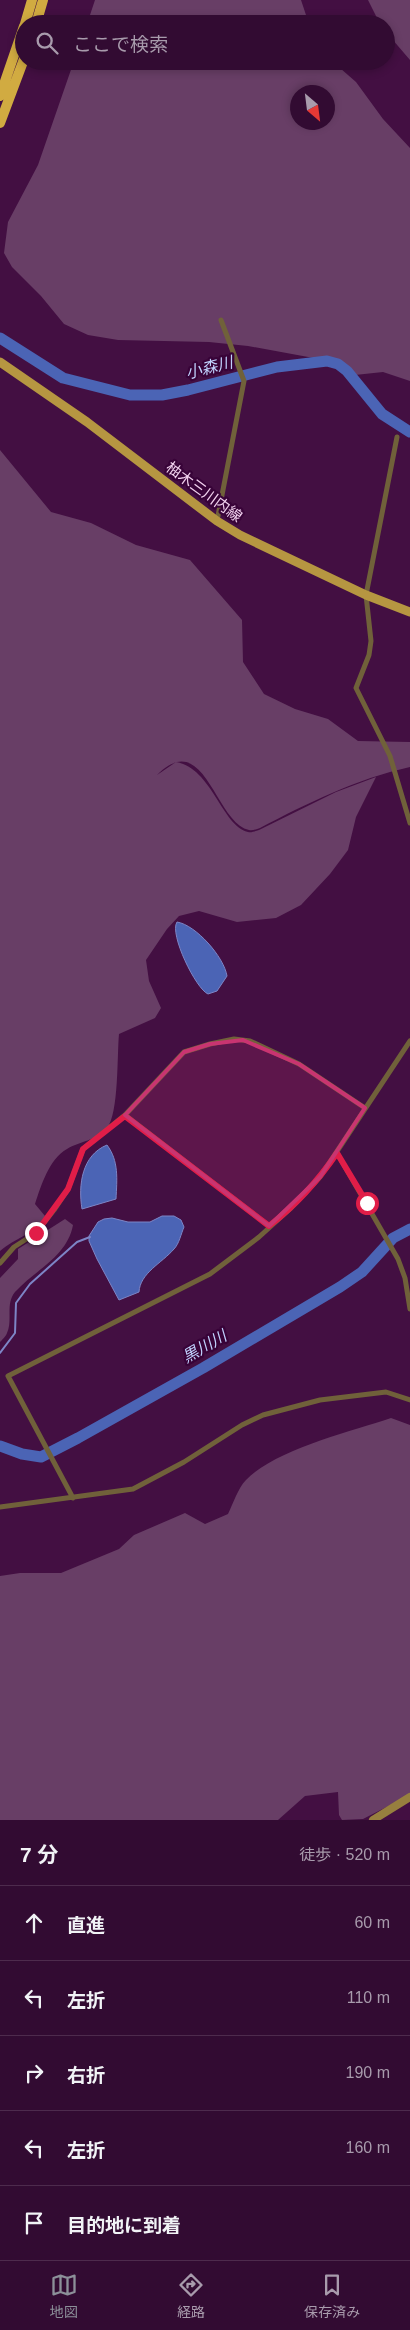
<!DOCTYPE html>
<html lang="ja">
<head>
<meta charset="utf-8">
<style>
  body { margin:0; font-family:Helvetica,"Noto Sans JP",sans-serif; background:#3d193e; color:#f1f3f6 }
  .compass { position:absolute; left:290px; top:85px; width:45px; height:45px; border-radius:50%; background:#320b32; box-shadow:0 2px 8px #0003; rotate:152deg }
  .stop { position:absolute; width:15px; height:15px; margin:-11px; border:4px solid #e11d48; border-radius:50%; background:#fff }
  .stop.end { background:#e11d48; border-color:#fff; box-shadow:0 1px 5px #0008 }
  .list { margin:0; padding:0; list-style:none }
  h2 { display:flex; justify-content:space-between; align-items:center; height:65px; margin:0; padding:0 20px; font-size:21px }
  h2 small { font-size:16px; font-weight:400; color:#a89bac }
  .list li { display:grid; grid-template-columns:32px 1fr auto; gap:15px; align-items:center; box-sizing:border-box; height:75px; padding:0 20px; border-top:1px solid #4d2b4d }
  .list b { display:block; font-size:19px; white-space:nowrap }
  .list em { font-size:16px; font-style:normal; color:#a89bac }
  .icon { flex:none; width:28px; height:28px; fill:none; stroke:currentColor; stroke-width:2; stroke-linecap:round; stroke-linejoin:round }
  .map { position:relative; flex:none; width:410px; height:1820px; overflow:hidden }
  .search { position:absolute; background:#320b32; box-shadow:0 2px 8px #0003; left:15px; right:15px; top:15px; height:55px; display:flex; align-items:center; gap:12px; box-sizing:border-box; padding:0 18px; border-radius:28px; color:#a89bac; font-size:19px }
  .sheet { height:440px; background:#320b32 }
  nav { display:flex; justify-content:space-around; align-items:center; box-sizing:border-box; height:70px; border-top:1px solid #4d2b4d; background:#320b32; font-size:14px; color:#a89bac }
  nav a { display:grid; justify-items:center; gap:2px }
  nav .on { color:#8c9099 }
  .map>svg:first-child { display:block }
  .green { fill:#683e66; fill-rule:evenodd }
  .water { fill:#4b64b5; stroke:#7d85c6 }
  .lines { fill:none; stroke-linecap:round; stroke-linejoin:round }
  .stream { stroke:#7d85c6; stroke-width:2 }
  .river { stroke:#4b64b5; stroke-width:11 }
  .street { stroke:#70613a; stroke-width:5 }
  .secondary { stroke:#977f3f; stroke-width:8 }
  .primary { stroke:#b69641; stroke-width:9 }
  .highway { stroke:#d1ab41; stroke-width:10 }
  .route { stroke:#e11d48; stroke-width:6 }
  .marked { fill:#c93471; fill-opacity:0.2; stroke:#c93471; stroke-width:4; stroke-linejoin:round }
  .labels { text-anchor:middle; stroke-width:4.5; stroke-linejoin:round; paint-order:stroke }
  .street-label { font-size:15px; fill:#f2d2ef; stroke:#380338 }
  .water-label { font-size:16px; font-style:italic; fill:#c0d1fd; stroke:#380338 }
</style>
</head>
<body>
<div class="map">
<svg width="410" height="1820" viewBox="0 0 410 1820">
  <rect width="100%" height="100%" fill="#430f42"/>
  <path class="green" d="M95,0h206l8,24h-222z
    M368,0h42v60l-24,-28v-8h-6z
    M74,61h258l24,21 27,37 27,29v233l-27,-9 -28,3 -36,-16 -71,-13 -39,-4 -91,-2 -30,-5 -24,-11 -23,-28 -29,-29 -8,-14 4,-31 30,-57zM298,92h30v30h-30z
    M0,450l51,62 40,11 45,22 54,15 52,60 1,42 21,32 31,15 33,10 30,22 52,1v25c-54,12 -102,36 -150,61 -3,1 -8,3 -11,2 -34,-7 -44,-103 -92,-55l19,-13c36,6 46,64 72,70 3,1 8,-1 11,-2l77,-38 40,-15 -20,40 -8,33 -18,24 -29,31 -25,13 -39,4 -38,-11 -20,5 -12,13 -21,31 3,21 12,27 -6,10 -36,16c-2,20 0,80 -12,94 -11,13 -27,13 -40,21 -18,10 -26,37 -32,55l10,12c-10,18 -30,22 -45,35z
    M65,1219l8,6c-6,32 -38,45 -58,67 -10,12 -2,28 -8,41 -1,3 -5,7 -7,9v-64l18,-19v-10z
    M391,1418l19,7v370l-47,24 -21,1 -3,-5 -1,-23 -33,4 -27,24h-278v-244l20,-3h41l58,-24 15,-14 51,-22 20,11 23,-10c5,-10 10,-26 18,-34 30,-31 104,-48 145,-62z"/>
  <path class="water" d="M177,922c19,3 47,35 50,54l-10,15 -9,3c-12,-5 -39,-60 -31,-72z
    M107,1145c12,16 10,34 9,54l-34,10c-4,-24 0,-54 25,-64z
    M162,1216h12l7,4 3,7c-3,7 -5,17 -10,22 -12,14 -34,24 -35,43l-20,8 -22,-41 -8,-18v-5l9,-14 6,-3 8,-1 16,4h22z"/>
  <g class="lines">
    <path class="stream" d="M0,1353l15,-20 1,-30 14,-19 47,-42 13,-5"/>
    <path class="river" d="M0,338l63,40 67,17h32l26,-5 89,-23 50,-6 11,3 9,7 35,43 28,18
      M0,1446l22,8 19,3 37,-19 125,-70 137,-81 22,-15 31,-34 17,-9"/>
    <path class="street" d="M397,437l-31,158 5,46 -2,14 -13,33 34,68 20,67
      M217,521l27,-140 -23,-61
      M125,1115l144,111
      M337,1153l61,106 7,19 5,31
      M0,1263l14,-16 22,-14 18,-23 14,-21 15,-40 42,-34 59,-63 26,-8 24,-5 16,2 49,23 66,44
      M73,1498l-65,-122 202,-102 49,-37 31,-28 30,-32 90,-136
      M0,1507l133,-18 51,-27 58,-37 21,-10 57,-15 66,-8 24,8"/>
    <path class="secondary" d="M373,1820l37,-23"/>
    <path class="primary" d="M0,362l87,60 130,99 23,14 126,60 44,17"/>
    <path class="highway" d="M25,24l7,-24
      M36,24l7,-24
      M0,96l24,-70
      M0,123l24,-64"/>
  </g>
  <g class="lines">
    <path class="route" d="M36,1233l32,-44 15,-40 42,-33 144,110c27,-21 49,-45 68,-73l30,50"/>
  </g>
  <path class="marked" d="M243,1040l56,24 66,44 -45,69 -51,49 -144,-111 59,-63 26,-8z"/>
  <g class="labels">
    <g class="street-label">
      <text transform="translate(204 492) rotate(36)" y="5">柚木三川内線</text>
    </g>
    <g class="water-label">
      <text transform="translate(209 367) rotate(-14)" y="6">小森川</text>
      <text transform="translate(204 1346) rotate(-30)" y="6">黒川川</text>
    </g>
  </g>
</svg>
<svg class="compass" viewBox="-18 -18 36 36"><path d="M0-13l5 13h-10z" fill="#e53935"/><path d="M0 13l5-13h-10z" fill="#a89bac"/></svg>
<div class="stop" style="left:367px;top:1203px"></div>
<div class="stop end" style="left:36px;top:1233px"></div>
<div class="search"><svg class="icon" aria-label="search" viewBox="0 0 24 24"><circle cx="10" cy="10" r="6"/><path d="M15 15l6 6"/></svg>ここで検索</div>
</div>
<section class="sheet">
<h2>7 分<small>徒歩 · 520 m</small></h2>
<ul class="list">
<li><svg class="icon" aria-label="ahead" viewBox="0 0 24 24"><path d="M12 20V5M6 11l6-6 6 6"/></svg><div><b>直進</b></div><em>60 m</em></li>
<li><svg class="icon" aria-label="left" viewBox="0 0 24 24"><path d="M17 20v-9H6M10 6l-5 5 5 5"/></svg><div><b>左折</b></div><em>110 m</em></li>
<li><svg class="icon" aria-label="right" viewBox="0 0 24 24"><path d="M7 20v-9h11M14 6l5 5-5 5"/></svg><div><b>右折</b></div><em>190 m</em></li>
<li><svg class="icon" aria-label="left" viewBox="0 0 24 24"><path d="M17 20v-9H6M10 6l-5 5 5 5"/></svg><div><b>左折</b></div><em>160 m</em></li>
<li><svg class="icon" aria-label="arrive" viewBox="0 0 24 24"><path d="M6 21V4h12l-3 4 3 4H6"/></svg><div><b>目的地に到着</b></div></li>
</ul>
</section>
<nav>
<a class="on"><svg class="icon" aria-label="map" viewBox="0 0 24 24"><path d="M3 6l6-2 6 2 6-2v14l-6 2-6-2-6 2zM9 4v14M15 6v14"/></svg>地図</a>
<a><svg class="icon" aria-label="directions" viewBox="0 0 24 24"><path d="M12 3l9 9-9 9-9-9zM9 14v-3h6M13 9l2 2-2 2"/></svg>経路</a>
<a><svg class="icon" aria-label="saved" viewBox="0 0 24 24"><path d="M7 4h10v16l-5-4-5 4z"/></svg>保存済み</a>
</nav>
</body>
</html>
